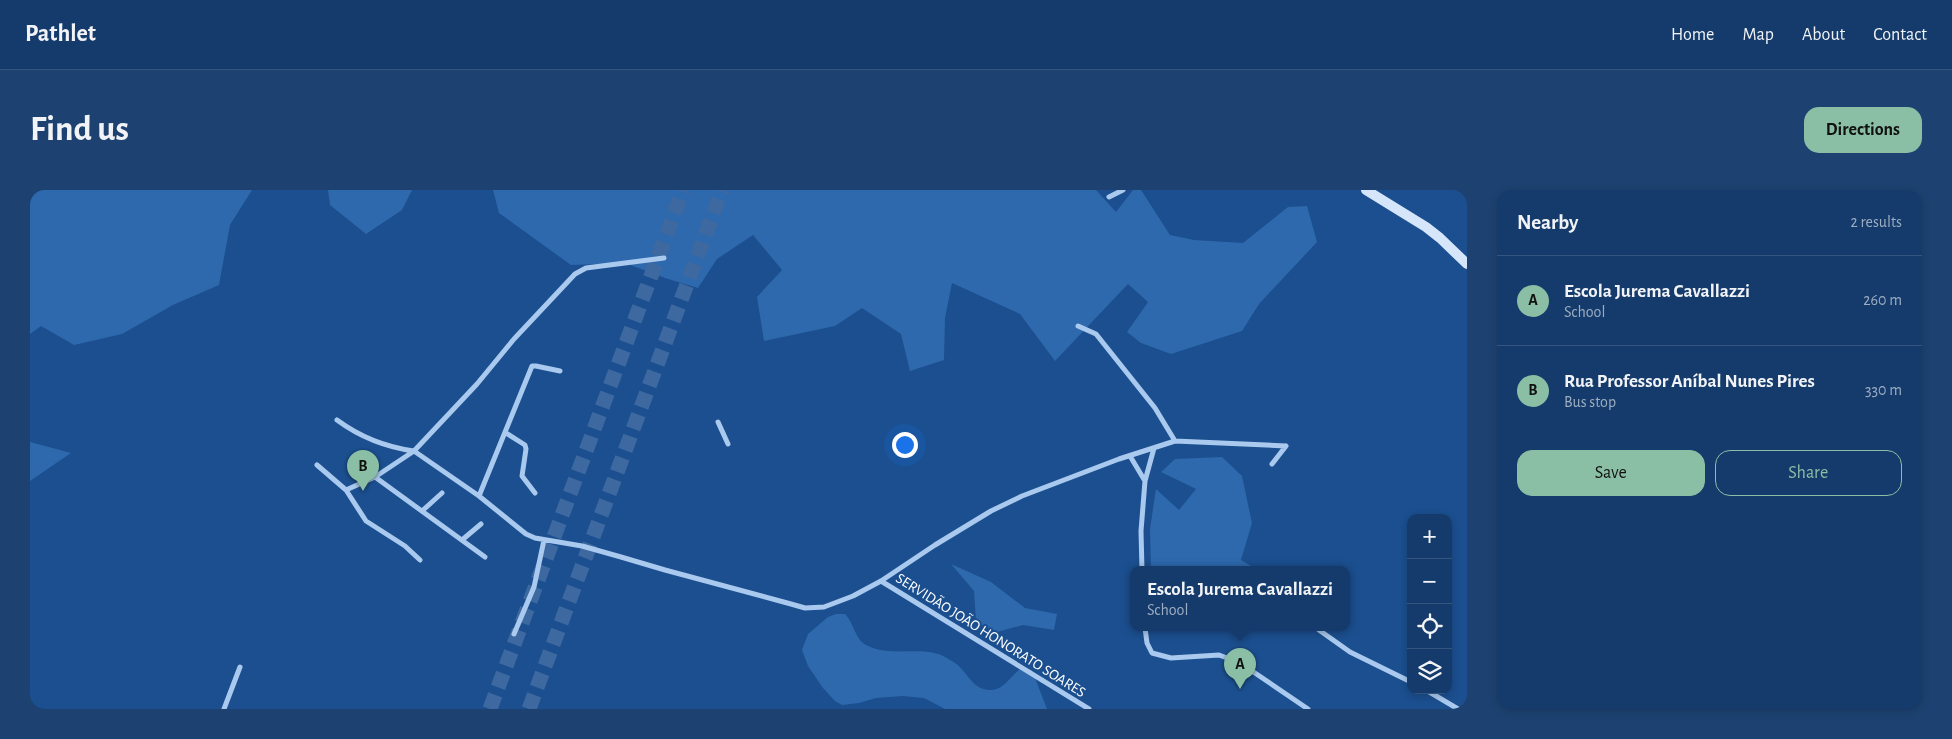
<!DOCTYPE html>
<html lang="en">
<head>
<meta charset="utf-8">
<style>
  body { margin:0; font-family:"Alegreya Sans",sans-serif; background:#1d4271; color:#f1f3f6 }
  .controls { position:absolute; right:15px; bottom:15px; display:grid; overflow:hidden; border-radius:10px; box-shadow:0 2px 8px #0003 }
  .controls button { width:45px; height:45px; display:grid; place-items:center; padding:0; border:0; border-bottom:1px solid #33557e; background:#143b6b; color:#f1f3f6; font:25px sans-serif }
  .you { position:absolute; left:874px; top:254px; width:18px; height:18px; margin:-12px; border:4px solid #fff; border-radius:50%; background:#1a73e8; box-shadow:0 0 0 8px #1a73e833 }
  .badge { display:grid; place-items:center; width:32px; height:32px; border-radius:50%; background:#8abfa5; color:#111; font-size:16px; font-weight:700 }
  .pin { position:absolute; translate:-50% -41px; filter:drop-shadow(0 1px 2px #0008) }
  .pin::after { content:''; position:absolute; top:26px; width:18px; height:15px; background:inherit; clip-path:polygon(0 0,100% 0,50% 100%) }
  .popup { position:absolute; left:1100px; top:376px; width:220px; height:65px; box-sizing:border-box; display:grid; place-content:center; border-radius:10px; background:#143b6b; filter:drop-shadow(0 1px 4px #0005); font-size:16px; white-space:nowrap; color:#9dadc1 }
  .popup b { font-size:19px; color:#f1f3f6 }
  .popup::after { content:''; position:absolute; left:50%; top:100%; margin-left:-10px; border:10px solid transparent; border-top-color:#143b6b }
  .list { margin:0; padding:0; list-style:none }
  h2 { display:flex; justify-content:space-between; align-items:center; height:65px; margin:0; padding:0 20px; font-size:21px }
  h2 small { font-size:16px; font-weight:400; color:#9dadc1 }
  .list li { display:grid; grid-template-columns:32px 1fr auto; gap:15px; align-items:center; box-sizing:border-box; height:90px; padding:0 20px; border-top:1px solid #33557e }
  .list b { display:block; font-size:19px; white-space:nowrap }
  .list p { margin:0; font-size:16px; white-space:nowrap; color:#9dadc1 }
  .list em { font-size:16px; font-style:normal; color:#9dadc1 }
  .actions { display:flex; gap:10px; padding:15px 20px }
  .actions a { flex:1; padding:11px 0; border:1px solid #8abfa5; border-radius:15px; text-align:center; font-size:18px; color:#8abfa5 }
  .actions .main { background:#8abfa5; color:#111 }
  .icon { flex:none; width:28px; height:28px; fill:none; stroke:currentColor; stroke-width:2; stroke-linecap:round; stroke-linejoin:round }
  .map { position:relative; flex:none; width:1437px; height:519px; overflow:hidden; border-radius:15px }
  header { display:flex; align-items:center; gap:30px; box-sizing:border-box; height:70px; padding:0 25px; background:#143b6b; border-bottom:1px solid #33557e }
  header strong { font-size:24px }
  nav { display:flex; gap:28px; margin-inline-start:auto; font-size:18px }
  .intro { display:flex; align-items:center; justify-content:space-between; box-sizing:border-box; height:120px; padding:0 30px }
  h1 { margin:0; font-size:35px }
  .button { padding:12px 22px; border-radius:15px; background:#8abfa5; color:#111; font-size:18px; font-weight:700 }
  main { display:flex; gap:30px; padding:0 30px }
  aside { flex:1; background:#143b6b; border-radius:15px; box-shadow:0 2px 8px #0003 }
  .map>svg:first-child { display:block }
  .green { fill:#2e69ad }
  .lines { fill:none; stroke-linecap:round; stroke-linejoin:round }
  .highway-tunnel { stroke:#3d69a0; stroke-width:15; stroke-dasharray:15 8; stroke-linecap:butt }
  .street { stroke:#a9c9ee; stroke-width:5 }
  .secondary { stroke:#d6e6fa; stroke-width:10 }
  .labels { text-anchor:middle; stroke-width:4; stroke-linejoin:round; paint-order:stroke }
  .street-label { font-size:15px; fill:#fff; stroke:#1b4f8f }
</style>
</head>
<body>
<header>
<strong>Pathlet</strong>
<nav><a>Home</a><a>Map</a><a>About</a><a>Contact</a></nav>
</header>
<div class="intro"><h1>Find us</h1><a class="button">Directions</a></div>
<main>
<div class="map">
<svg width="1437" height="519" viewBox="0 0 1437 519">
  <rect width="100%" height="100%" fill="#1b4f8f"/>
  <path class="green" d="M0,0h222l-22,35 -11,60 -46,20 -51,29 -48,11 -33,-19 -11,8z
    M298,0h84l-10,20 -36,24 -36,-29z
    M463,0h603l20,22 17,-22h8l29,45 24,5 49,3 45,-36 19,-1 10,36 -58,62 -17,27 -71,23 -30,-11 -14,-11 21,-30 -20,-18 -73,77 -35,-47 -68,-31 -7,35 -1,42 -34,11 -9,-37 -39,-26 -27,18 -71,15 -7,-44 25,-27 -29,-35 -36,24 -19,29 -33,-10 -40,-15 -54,2 -72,-52z
    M0,251v1l41,11 -41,28z
    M1192,267l20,19 10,47 -11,37 17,10h-107l-1,-41 6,-40 23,21 17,-21 -35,-17 14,-13z
    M921,374l40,18 34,26 32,6 -3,16 -31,-5 -26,7 -21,-10 -2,-31z
    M806,424h9c9,9 10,25 21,31 22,12 50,2 72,9 5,1 10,5 14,7 15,8 19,29 38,29 15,0 21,-16 33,-23l9,3 15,39h-102l-21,-11 -21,-2 -27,2 -17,5 -17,2 -7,-4 -12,-13 -15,-22 -6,-16 6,-16 20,-17z"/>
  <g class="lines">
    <path class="highway-tunnel" d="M460,519l193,-519
      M499,519l193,-519"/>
    <path class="street" d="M1079,7l14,-7
      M1048,136l18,8 59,74 20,33
      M307,230c23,17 48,27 77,31l63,-67 37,-45 61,-65 11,-6 78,-10
      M688,232l10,22
      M476,243l19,12 1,4 -4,27 13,17
      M1100,266l15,25
      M1242,274l14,-18
      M287,275l29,25 29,-13 39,-26 65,45 47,38 9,4 47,8 39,11 44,13 126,34 14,4 19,-1 29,-11 28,-15 54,-36 56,-34 31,-15 97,-37 56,-18 111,5
      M345,287l110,80
      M316,300l20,31 39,25 15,14
      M449,306l53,-130h4l24,5
      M392,321l20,-18
      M432,350l19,-16
      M1112,380l-1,-39 4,-50 9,-33
      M851,391l208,128
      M1115,438l2,15 5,10 19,5 48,-3 16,6 20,12 53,36
      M1289,440l31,22 61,30
      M484,444l20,-47 10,-47
      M1396,500l32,19
      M194,519l16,-42"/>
    <path class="secondary" d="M1336,0l60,37 14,11 27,26"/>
  </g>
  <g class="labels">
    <g class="street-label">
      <text transform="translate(961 445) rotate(32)" y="5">SERVIDÃO JOÃO HONORATO SOARES</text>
    </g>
  </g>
</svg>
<div class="controls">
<button>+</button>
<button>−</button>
<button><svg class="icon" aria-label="locate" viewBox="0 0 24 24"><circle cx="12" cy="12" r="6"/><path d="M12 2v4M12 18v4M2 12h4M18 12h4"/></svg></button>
<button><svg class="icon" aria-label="layers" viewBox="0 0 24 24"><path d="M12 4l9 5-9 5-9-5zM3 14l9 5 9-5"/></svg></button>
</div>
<div class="you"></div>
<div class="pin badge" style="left:1210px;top:499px">A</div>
<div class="popup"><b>Escola Jurema Cavallazzi</b>School</div>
<div class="pin badge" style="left:333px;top:301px">B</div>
</div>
<aside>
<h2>Nearby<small>2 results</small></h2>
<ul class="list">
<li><span class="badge">A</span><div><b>Escola Jurema Cavallazzi</b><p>School</p></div><em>260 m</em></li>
<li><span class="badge">B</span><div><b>Rua Professor Aníbal Nunes Pires</b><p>Bus stop</p></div><em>330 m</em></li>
</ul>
<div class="actions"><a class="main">Save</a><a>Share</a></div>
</aside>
</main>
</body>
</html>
